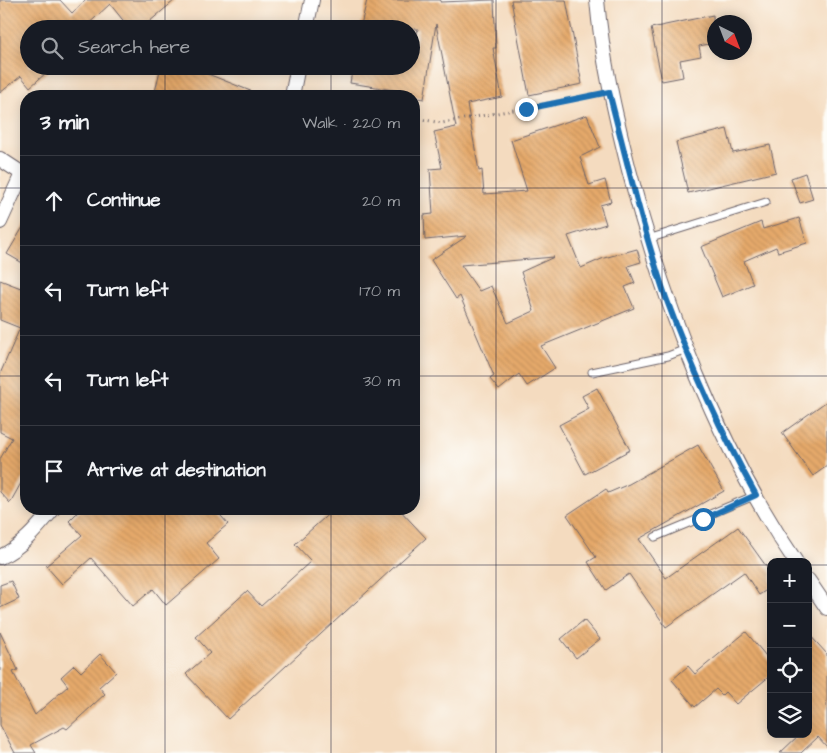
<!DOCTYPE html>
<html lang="en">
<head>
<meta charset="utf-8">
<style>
  body { margin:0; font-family:"Architects Daughter",sans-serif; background:#20242c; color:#f1f3f6 }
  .controls { position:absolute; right:15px; bottom:15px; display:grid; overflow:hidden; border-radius:10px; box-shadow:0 2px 12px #0003 }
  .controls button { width:45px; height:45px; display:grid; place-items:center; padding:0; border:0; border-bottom:1px solid #363941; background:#171b24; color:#f1f3f6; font:25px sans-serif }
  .compass { position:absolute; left:707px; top:15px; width:45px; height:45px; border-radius:50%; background:#171b24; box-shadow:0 2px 12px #0003; rotate:138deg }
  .stop { position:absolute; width:15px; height:15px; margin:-11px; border:4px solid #1f6fb2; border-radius:50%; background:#fff }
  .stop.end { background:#1f6fb2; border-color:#fff; box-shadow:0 1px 5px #0008 }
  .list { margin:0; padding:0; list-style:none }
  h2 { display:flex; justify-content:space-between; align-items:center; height:65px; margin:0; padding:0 20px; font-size:21px }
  h2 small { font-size:16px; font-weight:400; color:#9ea1a6 }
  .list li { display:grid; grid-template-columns:32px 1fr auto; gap:15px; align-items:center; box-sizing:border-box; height:90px; padding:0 20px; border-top:1px solid #363941 }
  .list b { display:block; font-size:19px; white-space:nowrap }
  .list em { font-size:16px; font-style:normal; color:#9ea1a6 }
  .icon { flex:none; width:28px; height:28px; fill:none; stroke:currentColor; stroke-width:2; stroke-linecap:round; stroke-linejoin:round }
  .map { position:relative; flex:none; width:827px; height:753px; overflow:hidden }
  .search { position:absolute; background:#171b24; box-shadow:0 2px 12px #0003; left:20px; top:20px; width:400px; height:55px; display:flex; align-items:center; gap:12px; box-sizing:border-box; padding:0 18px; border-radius:28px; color:#9ea1a6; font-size:19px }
  .panel { position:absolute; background:#171b24; box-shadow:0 2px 12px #0003; left:20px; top:90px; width:400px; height:425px; border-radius:20px }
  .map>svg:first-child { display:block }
  .building { fill:url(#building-back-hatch); fill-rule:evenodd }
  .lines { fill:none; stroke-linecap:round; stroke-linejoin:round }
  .service-casing { stroke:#6c6369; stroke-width:9 }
  .minor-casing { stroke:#6c6369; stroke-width:16 }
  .path { stroke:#6c6369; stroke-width:3; stroke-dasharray:1 4; stroke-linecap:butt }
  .service { stroke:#fff; stroke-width:7 }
  .minor { stroke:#fff; stroke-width:14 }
  .route { stroke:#1f6fb2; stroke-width:6 }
  .grid { fill:none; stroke:#22223b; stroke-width:1; stroke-opacity:0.55 }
</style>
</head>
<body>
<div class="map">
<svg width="827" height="753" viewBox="0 0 827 753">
  <defs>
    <pattern id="building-back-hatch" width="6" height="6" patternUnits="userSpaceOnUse" patternTransform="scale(1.25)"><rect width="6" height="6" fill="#e5a96a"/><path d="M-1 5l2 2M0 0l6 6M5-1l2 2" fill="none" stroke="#c4915d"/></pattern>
  </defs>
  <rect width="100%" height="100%" fill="#fdfcf7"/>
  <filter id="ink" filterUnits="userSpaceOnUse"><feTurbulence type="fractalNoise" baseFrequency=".02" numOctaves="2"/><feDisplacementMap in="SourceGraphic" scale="10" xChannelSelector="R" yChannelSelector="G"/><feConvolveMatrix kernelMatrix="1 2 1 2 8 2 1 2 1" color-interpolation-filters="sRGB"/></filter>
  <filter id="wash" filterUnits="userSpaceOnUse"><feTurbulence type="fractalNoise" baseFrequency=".0096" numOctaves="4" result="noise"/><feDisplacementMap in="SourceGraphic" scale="20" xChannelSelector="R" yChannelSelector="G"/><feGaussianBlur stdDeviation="1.12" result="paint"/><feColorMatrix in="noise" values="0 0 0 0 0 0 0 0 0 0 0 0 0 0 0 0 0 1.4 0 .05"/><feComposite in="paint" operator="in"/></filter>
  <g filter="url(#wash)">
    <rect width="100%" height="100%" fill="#f4dbbf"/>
    <g id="blocks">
      <path class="building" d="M0,0h60l12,13 14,-13h89l-26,22 6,7h-25l-20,-25 -27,25h-54v37h25l-24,21 -9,-11 -21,17z
        M367,0h74l-1,2 54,-2 2,48h-3l9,49 -35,7 12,67 3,-1 2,24 43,-3 -16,-51 76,-25 13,32 -20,10 9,28 16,-5 6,22 -11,3 6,19 -38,12 13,32 23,-10 33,-9 4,13 -13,4 7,17 -10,4 9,21 -93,38 14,22 -28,18 -8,-12 -20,16 -9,-11 4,-3 -34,-80 -4,3 -25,-39 36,-24 -42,4 -1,-25 9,-1 -3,-45 12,-1 -8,-36 22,-5 -20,-103 -12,75 -18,-3 1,-4 -57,-9 3,-17h58l7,-37h-58zM554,257l-33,15 13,39 -26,12 -17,-37 -12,5 -18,-26z
        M511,0h55l16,84 -53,11z
        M713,15l1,28 -15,3 2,10 -21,4 3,17 -21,4 -11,-53z
        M161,66h17l25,6 60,24h-109z
        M727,129l6,24 37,-8 6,27 -88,21 -12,-51z
        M805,173l8,26 -13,4 -9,-25z
        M799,218l8,25 -29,9 -2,-5 -32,14 9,23 -31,13 -21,-50 60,-25 2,7z
        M26,222v43l-19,-11z
        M0,280l26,10v184l-16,29 -10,-11v-33l12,-21 -12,-6v-58l20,-46 -20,-8z
        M597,388l33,62 -45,24 -26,-49 30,-16 -7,-13z
        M827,401v65l-14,10 -31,-43z
        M698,445l26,46 -85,48 27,39 72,-51 33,46v14l-12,8 -15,-23 -78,55 -37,-53 -23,16 -18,-28 8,-5 -29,-42 39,-26 2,4 21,-9z
        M81,509h134l13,15 -22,19 13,16 -53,46 -13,-16 -20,17 -42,-48 -29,26 -16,-18 36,-31 -13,-14z
        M334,509h65l27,29 -198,181 -42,-45 24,-21 -14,-16 51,-46 14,15 50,-45 -16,-17z
        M11,581l8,18 -19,9v-23z
        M584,620l16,19 -24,19 -15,-19z
        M0,632l18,38 -5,2 22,43 33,-29 -7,-9 13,-12 7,7 19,-18 16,18 -17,15 6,7 -38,35 -3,-2 -33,18 5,8h-21l-15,-28z
        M746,632l25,30v13l-35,29 -11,-12 -3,3 -6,-6 -21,18 -23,-27 16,-14 7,8z
        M808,633l19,21v93l-9,-10 -17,16h-21l20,-19h8z"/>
    </g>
  </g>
  <g filter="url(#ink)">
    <use href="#blocks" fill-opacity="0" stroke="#6c6369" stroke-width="1"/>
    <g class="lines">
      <defs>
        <path id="service" d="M648,239l118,-37
          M592,372l76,-16 18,-7
          M655,537l101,-42"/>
        <path id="minor" d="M597,0c5,58 18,114 32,170 34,133 89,278 167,392
          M306,29l6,-29
          M292,96l6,-30
          M0,159l26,17
          M0,222l22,-48
          M0,557c22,-10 38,-30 53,-48
          M808,580l19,28"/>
      </defs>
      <use href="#service" class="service-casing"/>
      <use href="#minor" class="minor-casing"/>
      <path class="path" d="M414,118l28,5 154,-28"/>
      <use href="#service" class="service"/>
      <use href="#minor" class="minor"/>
    </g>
  </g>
  <g class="lines" filter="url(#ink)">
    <path class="route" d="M526,109l83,-17c18,69 34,139 57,206 25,68 55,134 90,197l-53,24"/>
  </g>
  <path class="grid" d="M165,0v29M331,0v29M496,0v753M662,0v753M165,66v30M331,66v30M0,188h26M414,188h413M0,376h26M414,376h413M165,509v244M331,509v244M0,565h771M808,565h19"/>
</svg>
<div class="controls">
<button>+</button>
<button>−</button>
<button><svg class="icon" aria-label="locate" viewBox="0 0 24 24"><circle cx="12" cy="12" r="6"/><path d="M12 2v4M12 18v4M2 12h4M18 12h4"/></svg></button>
<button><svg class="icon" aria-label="layers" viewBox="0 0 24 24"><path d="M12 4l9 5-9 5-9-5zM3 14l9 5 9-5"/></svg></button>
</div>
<svg class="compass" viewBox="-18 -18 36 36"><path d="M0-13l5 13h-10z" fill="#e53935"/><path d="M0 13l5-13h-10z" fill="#9ea1a6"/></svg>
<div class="stop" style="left:703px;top:519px"></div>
<div class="stop end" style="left:526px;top:109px"></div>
<div class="search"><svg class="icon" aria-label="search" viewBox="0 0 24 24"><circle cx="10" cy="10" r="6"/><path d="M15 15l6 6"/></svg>Search here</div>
<section class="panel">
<h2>3 min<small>Walk · 220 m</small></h2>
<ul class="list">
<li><svg class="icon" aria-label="ahead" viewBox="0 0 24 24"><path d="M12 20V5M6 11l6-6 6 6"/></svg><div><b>Continue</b></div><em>20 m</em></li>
<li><svg class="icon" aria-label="left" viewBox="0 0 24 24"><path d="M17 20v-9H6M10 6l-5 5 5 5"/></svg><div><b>Turn left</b></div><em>170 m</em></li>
<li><svg class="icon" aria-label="left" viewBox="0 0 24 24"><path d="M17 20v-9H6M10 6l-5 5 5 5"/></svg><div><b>Turn left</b></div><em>30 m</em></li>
<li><svg class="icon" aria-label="arrive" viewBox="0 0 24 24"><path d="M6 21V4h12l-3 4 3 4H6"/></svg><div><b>Arrive at destination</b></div></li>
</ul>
</section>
</div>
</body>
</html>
